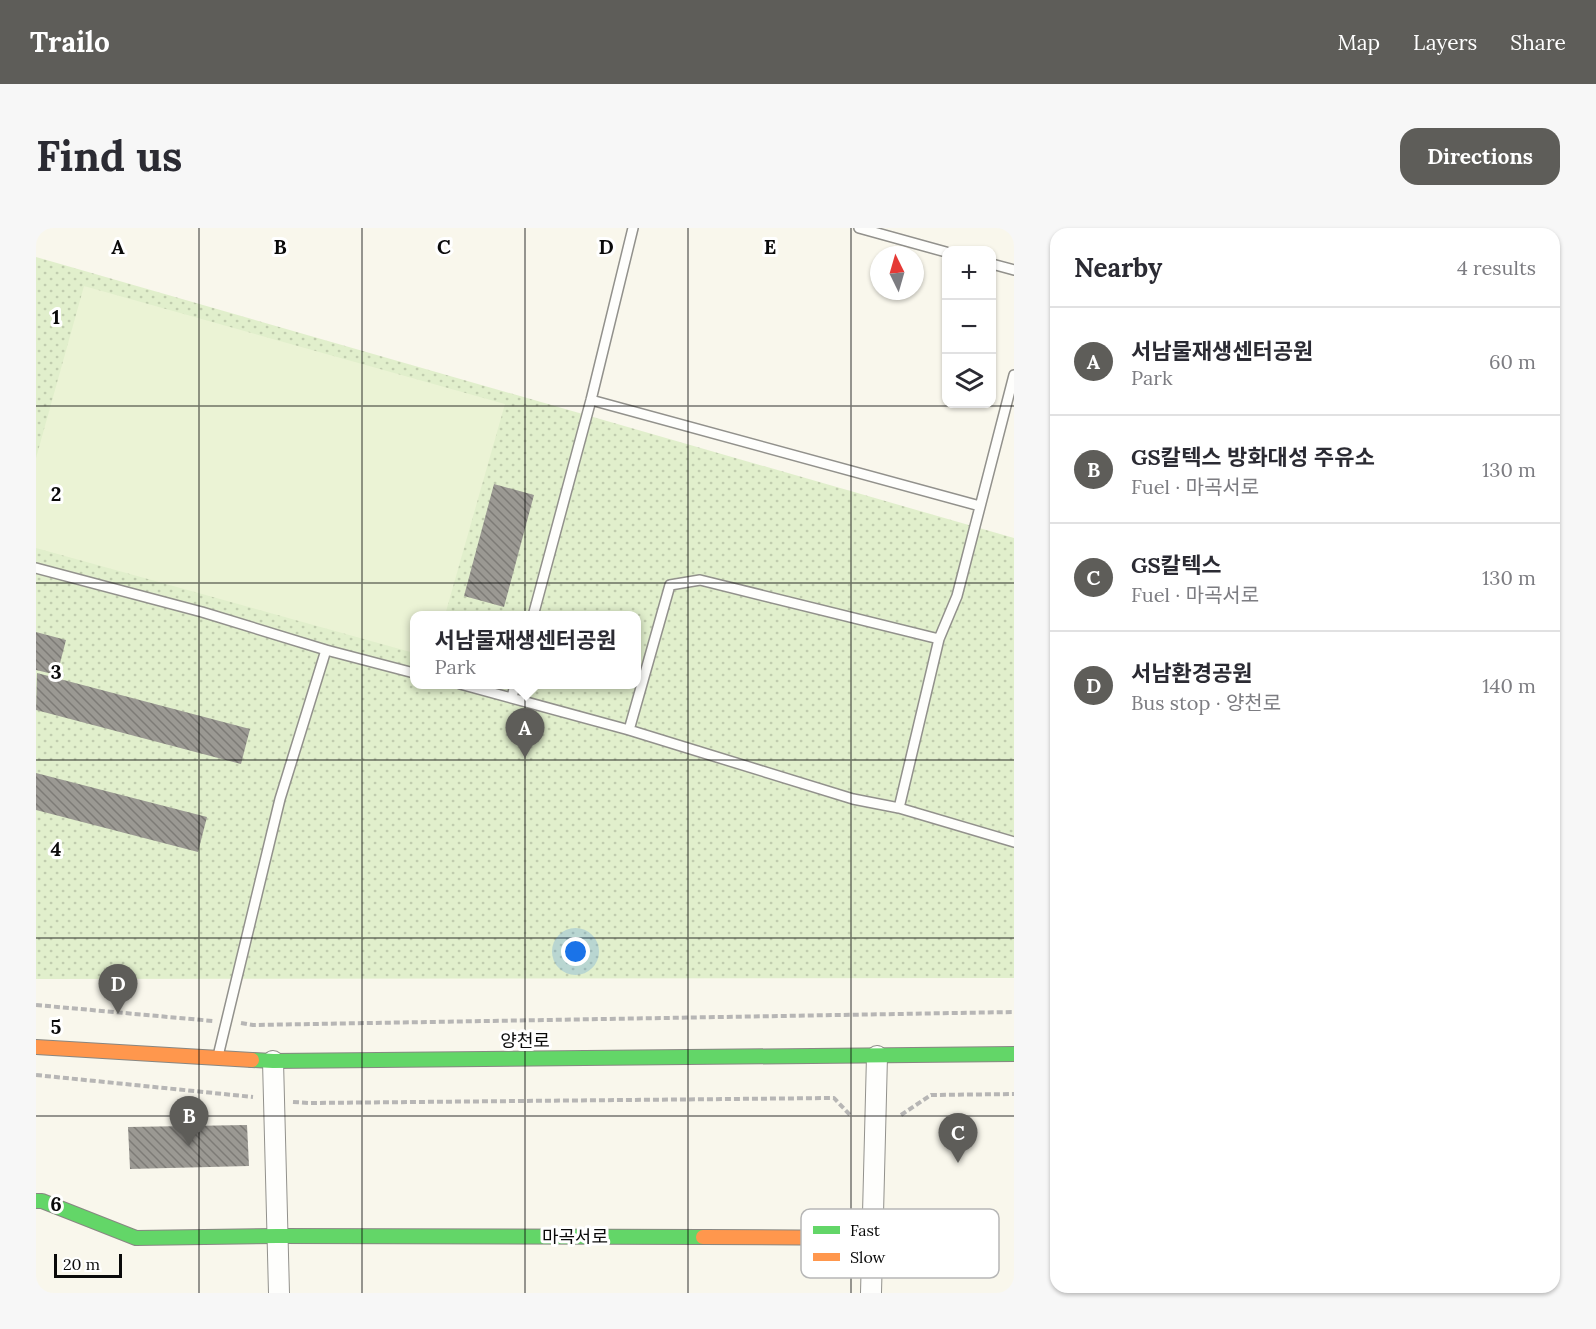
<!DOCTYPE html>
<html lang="en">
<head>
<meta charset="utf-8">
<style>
  body { margin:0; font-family:Lora,"Noto Sans KR",serif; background:#f7f7f7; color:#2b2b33 }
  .controls { position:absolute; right:18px; top:18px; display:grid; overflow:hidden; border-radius:12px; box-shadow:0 2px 4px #0004 }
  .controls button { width:54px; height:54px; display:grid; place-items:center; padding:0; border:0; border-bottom:2px solid #e1e1e2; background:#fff; color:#2b2b33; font:30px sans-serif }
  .compass { position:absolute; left:834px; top:18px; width:54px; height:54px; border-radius:50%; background:#fff; box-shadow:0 2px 4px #0004; rotate:355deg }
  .scale { position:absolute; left:18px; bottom:15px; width:68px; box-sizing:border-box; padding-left:6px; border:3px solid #0a0a0a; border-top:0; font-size:16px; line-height:21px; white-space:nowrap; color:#0a0a0a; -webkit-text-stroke:4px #fff; paint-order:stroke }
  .you { position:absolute; left:540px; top:724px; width:21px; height:21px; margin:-15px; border:4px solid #fff; border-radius:50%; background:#1a73e8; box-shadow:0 0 0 9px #1a73e833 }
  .badge { display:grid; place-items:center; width:39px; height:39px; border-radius:50%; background:#5e5d59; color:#fff; font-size:20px; font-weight:700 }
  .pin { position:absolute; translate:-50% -50px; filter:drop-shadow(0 2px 3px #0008) }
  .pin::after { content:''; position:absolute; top:32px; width:21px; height:18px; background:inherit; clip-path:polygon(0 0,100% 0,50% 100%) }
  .popup { position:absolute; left:374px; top:383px; width:231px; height:78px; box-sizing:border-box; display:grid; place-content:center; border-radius:12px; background:#fff; filter:drop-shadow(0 2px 4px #0005); font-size:20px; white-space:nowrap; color:#7c7c81 }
  .popup b { font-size:22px; color:#2b2b33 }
  .popup::after { content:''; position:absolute; left:50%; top:100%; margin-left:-12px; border:12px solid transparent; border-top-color:#fff }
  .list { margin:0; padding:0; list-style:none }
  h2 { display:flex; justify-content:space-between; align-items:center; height:78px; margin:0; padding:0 24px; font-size:26px }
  h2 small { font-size:20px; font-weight:400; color:#7c7c81 }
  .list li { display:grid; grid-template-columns:39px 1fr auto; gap:18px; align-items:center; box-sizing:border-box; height:108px; padding:0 24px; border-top:2px solid #e1e1e2 }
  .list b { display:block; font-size:22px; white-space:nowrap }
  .list p { margin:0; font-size:20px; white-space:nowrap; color:#7c7c81 }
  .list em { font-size:20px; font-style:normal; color:#7c7c81 }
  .icon { flex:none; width:33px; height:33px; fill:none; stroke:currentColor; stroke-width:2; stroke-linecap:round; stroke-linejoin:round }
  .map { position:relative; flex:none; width:978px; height:1065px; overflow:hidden; border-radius:18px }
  header { display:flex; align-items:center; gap:36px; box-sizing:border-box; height:84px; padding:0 30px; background:#5e5d59; color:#fff }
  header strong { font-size:28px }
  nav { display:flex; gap:33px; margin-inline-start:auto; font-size:21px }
  .intro { display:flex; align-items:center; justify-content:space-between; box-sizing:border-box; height:144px; padding:0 36px }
  h1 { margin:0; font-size:42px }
  .button { padding:15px 27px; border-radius:18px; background:#5e5d59; color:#fff; font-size:21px; font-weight:700 }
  main { display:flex; gap:36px; padding:0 36px }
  aside { flex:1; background:#fff; border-radius:18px; box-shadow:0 2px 4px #0004 }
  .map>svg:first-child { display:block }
  .park { fill:url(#park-dots); fill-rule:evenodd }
  .pitch { fill:#ebf3d5 }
  .building { fill:url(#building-back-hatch) }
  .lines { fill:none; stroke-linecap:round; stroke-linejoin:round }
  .lane-casing { stroke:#92918c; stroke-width:12 }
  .street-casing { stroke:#92918c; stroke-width:22 }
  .fast-casing { stroke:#888782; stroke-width:16 }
  .slow-casing { stroke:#888782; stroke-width:16 }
  .path { stroke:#b7b6b5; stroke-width:4; stroke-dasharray:6 3; stroke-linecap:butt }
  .lane { stroke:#fefefc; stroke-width:9 }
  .street { stroke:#fefefc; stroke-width:20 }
  .fast { stroke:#63d668; stroke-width:14 }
  .slow { stroke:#ff974d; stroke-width:14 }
  .grid { fill:none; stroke:#0a0a0a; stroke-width:1.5; stroke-opacity:0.55 }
  .labels { text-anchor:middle; stroke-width:6; stroke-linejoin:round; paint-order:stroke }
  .street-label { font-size:18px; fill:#0a0a0a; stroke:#fff }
  .key { fill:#fff; stroke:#b6b6b6; stroke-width:1.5 }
  .key-label { font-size:16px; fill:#0a0a0a }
  .grid-label { font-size:20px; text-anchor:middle; font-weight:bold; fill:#0a0a0a; stroke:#fff; stroke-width:6; stroke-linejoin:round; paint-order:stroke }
</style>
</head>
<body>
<header>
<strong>Trailo</strong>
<nav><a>Map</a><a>Layers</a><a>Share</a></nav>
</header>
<div class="intro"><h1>Find us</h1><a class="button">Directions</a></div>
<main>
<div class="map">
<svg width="978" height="1065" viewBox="0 0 978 1065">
  <defs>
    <pattern id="park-dots" width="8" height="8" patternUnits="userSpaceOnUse" patternTransform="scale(1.5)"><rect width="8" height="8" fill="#e1efcc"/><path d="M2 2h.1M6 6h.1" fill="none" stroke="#c0ccae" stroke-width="1.8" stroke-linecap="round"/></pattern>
    <pattern id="building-back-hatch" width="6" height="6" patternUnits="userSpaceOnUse" patternTransform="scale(1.5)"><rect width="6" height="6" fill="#9b9993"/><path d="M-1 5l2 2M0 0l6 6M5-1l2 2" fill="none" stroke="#7d7b76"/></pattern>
  </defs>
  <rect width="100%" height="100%" fill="#f9f7ec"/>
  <path class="park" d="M0,29l978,281v440l-978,1zM378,388h222v68h-222z"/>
  <path class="pitch" d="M48,58l421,118 -60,211 -31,1v37l-378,-105v-90z"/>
  <path class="building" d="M458,256l40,11 -30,112 -40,-11z
    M0,404l30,8 -9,35 -21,-5z
    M1,445l213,56 -9,35 -205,-54z
    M0,545l171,44 -9,35 -162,-42z
    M211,897l2,41 -119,3 -2,-42z"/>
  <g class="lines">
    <defs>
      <path id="lane" d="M823,0l87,24
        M956,36l22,6
        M555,172l389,106
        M0,340l166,44 124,38 88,23
        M497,388l58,-216 42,-172
        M903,411l18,-43 57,-221
        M424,456l169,46 224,69 46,9 115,34
        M476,470l3,-14
        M593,502l41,-145 30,-5 239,59 -40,169
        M182,828l62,-257 46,-149"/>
      <path id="street" d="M237,833l6,232
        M835,1065l6,-237"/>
      <path id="fast" d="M216,832l21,1 741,-7
        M0,973h6l94,37 142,-2 425,1"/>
      <path id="slow" d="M0,819l216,13
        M667,1009l170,1"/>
    </defs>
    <use href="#lane" class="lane-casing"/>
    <use href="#street" class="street-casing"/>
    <use href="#fast" class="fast-casing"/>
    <use href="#slow" class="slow-casing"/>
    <path class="path" d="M0,777l177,16
      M205,795l12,2 761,-13
      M0,847l217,22
      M257,874l17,1 524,-5 16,17
      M865,887l30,-20 83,-1"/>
    <use href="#lane" class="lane"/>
    <use href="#street" class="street"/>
    <use href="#fast" class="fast"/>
    <use href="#slow" class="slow"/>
  </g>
  <path class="grid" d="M163,0v1065M326,0v1065M489,0v1065M652,0v1065M815,0v1065M0,178h978M0,355h978M0,532h978M0,710h978M0,888h978"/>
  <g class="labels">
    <g class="street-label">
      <text x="489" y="819">양천로</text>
      <text x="539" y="1015">마곡서로</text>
    </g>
  </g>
  <rect x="765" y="981" width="198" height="69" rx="9" class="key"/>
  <rect x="777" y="998" width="27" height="8" fill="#63d668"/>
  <rect x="777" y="1025" width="27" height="8" fill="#ff974d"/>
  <g class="key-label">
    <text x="814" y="1008">Fast</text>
    <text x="814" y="1035">Slow</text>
  </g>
  <g class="grid-label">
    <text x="82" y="26">A</text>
    <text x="244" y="26">B</text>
    <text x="408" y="26">C</text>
    <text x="570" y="26">D</text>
    <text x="734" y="26">E</text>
    <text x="20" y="96">1</text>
    <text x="20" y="273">2</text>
    <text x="20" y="451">3</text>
    <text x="20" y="628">4</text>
    <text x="20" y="806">5</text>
    <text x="20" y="983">6</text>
  </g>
</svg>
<div class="controls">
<button>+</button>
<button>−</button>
<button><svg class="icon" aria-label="layers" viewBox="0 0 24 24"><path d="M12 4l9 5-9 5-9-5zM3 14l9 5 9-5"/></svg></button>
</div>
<svg class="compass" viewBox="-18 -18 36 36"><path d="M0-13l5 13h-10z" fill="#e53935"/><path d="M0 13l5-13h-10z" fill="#7c7c81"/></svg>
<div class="scale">20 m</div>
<div class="you"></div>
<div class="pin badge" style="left:489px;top:530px">A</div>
<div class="popup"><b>서남물재생센터공원</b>Park</div>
<div class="pin badge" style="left:153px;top:918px">B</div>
<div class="pin badge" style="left:922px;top:935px">C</div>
<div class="pin badge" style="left:82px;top:786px">D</div>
</div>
<aside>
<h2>Nearby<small>4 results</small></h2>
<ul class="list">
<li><span class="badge">A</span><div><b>서남물재생센터공원</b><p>Park</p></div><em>60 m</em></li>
<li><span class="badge">B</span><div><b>GS칼텍스 방화대성 주유소</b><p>Fuel · 마곡서로</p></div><em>130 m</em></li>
<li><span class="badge">C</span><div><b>GS칼텍스</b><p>Fuel · 마곡서로</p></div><em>130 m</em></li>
<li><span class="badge">D</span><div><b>서남환경공원</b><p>Bus stop · 양천로</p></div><em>140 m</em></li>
</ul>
</aside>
</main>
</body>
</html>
